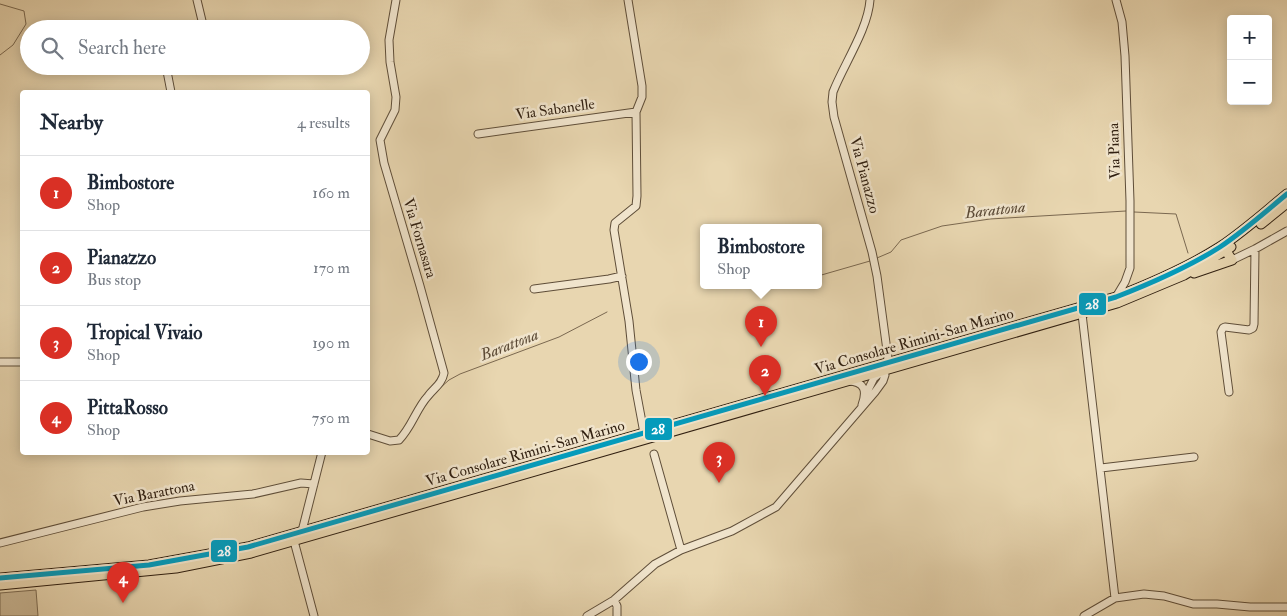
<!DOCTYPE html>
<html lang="en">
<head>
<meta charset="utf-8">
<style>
  body { margin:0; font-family:"IM FELL Double Pica",serif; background:#f2f2f3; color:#1f2937 }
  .controls { position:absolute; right:15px; top:15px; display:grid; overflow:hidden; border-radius:5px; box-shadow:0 2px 12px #0003 }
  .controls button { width:45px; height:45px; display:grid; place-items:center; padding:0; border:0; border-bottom:1px solid #e0e1e3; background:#fff; color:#1f2937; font:25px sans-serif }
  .you { position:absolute; left:638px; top:361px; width:18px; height:18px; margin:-12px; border:4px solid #fff; border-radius:50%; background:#1a73e8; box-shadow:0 0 0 8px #1a73e833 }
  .badge { display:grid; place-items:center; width:32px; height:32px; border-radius:50%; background:#d93025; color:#fff; font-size:16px; font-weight:700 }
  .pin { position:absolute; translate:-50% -41px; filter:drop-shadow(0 1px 2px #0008) }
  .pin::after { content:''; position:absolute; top:26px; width:18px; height:15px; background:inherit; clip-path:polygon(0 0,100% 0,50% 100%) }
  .popup { position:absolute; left:700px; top:224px; width:122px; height:65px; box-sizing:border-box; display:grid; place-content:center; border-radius:5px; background:#fff; filter:drop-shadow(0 1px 4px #0005); font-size:16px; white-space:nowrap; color:#747a83 }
  .popup b { font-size:19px; color:#1f2937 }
  .popup::after { content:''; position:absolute; left:50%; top:100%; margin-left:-10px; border:10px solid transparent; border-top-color:#fff }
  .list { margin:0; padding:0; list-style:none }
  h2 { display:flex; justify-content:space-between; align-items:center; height:65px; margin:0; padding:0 20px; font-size:21px }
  h2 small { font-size:16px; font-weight:400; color:#747a83 }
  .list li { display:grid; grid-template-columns:32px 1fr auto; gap:15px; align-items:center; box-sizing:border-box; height:75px; padding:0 20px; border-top:1px solid #e0e1e3 }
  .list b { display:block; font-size:19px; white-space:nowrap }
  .list p { margin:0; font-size:16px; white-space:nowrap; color:#747a83 }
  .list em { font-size:16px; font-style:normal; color:#747a83 }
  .icon { flex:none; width:28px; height:28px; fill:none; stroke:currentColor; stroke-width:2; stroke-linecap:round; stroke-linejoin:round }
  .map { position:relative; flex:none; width:1287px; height:616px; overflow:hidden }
  .search { position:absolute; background:#fff; box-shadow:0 2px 12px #0003; left:20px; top:20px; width:350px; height:55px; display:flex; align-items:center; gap:12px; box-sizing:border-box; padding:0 18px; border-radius:28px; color:#747a83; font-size:19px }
  .panel { position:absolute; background:#fff; box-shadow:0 2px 12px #0003; left:20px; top:90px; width:350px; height:365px; border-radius:5px }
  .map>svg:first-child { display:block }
  .green { fill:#c9b795; stroke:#7d6c53 }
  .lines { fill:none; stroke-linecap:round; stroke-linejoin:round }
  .stream { stroke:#7a6850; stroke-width:1 }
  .minor-casing { stroke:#5f4e39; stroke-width:9 }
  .major-casing { stroke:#312011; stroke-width:11 }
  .minor { stroke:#f0e4cc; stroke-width:7 }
  .major { stroke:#e8d6b0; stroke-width:9 }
  .bus-1-casing { stroke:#f0e4cc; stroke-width:9 }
  .bus-1 { stroke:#059bbb; stroke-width:5 }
  .labels { text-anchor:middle; stroke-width:5; stroke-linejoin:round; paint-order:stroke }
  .street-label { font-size:15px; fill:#312011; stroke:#f0e4cc }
  .water-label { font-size:16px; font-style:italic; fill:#5b4a36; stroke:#f0e4cc }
  .line-badge { stroke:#f0e4cc; stroke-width:2 }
  .badge-label { font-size:14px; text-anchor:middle; font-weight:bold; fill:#fff }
</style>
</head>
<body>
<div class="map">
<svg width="1287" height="616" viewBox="0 0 1287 616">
  <rect width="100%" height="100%" fill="#e8d6b0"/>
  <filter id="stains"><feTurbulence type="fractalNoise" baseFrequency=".004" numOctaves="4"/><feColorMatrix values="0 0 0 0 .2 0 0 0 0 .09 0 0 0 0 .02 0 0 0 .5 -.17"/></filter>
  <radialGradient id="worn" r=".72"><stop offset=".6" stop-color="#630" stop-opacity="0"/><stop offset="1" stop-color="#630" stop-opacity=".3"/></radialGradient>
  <path class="green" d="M36,590l2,26h-38v-23z"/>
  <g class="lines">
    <path class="stream" d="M0,4l24,7 2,13 -13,21 -13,10
      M1134,212l42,2 12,39
      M877,258l14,-6 10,-12 41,-14 48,-7 136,-8
      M818,276l52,-15
      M440,388l9,-8 11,-6 99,-37 48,-25"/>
    <defs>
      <path id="minor" d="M197,0l7,29
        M628,0l14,86v11l-6,15 1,84 -1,10 -21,17 -1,7 15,91 7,69 8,43
        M166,66l5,26
        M478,134l158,-22
        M1232,260l23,-11 32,-18
        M534,289l75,-10 13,-3
        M1116,297l9,-15 5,-14v-67l-5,-145 -3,-34 -6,-22
        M1082,314l33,284
        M0,362h22
        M849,381c16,1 18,10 13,24
        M1229,392l-8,-60 2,-4 2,-1 24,3 4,-2 1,-4 1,-75
        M865,396l9,-18 7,-6
        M368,434l22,7 9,-1c13,-13 17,-31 29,-44 6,-8 14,-12 16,-23l-24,-87 -36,-123 -4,-23 15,-30 1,-13 -6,-35 -1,-22 7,-40
        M654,454l27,96
        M1101,468l93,-11
        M0,543l143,-36 37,-6 73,-7 48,-11 13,1
        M614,600l3,6v10
        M314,616l-20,-75 8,-10 20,-79
        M587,616l27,-16 41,-36 26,-14 51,-19 44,-24 99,-115 8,-11 2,-6 -1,-4 4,-13 -11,-82 -5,-24 -38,-135 -2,-15 1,-10c11,-28 35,-63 37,-92
        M1084,616l31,-18 29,-4 20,2 29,8h24l33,3h37"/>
      <path id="major" d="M1261,224l26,-21
        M1194,273l38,-13 -4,-6 -1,-5
        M0,578l149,-13 99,-18 868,-250c36,-14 71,-29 104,-50 24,-16 45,-35 67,-53
        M0,585l176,-17 75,-15 866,-250 67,-28 47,-28"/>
    </defs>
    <use href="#minor" class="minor-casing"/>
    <use href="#major" class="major-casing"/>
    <use href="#minor" class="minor"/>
    <use href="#major" class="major"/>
    <defs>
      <path id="bus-1" d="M0,578l149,-13 99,-18 868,-250c36,-14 71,-29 104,-50 24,-16 45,-35 67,-53"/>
    </defs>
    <use href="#bus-1" class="bus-1-casing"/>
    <use href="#bus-1" class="bus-1"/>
  </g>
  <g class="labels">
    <g class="street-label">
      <text transform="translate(555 109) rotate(-8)" y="5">Via Sabanelle</text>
      <text transform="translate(1114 151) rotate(-92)" y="5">Via Piana</text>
      <text transform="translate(865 175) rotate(75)" y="5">Via Pianazzo</text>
      <text transform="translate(420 238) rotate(73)" y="5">Via Fornasara</text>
      <text transform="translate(914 341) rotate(-16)" y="5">Via Consolare Rimini-San Marino</text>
      <text transform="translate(525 453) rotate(-16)" y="5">Via Consolare Rimini-San Marino</text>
      <text transform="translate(154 493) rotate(-11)" y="5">Via Barattona</text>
    </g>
    <g class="water-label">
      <text transform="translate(995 209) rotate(-6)" y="6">Barattona</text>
      <text transform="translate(509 344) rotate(-21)" y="6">Barattona</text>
    </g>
  </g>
  <g class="line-badge">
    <rect x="1078" y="292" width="29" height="24" rx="5" fill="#059bbb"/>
    <rect x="644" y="417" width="29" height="24" rx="5" fill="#059bbb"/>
    <rect x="210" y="539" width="28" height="24" rx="5" fill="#059bbb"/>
  </g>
  <g class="badge-label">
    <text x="1092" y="309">28</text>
    <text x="658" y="434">28</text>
    <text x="224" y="556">28</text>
  </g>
  <rect width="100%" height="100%" filter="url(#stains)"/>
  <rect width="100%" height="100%" fill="url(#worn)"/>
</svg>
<div class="controls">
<button>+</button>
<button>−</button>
</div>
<div class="you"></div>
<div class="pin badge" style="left:761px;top:347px">1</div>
<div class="popup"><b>Bimbostore</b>Shop</div>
<div class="pin badge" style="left:765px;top:396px">2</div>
<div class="pin badge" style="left:719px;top:483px">3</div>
<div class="pin badge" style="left:123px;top:603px">4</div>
<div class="search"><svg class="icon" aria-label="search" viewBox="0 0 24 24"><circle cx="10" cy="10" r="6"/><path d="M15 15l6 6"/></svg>Search here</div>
<section class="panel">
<h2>Nearby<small>4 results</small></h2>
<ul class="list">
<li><span class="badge">1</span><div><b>Bimbostore</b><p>Shop</p></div><em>160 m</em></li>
<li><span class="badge">2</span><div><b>Pianazzo</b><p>Bus stop</p></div><em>170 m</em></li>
<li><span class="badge">3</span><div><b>Tropical Vivaio</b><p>Shop</p></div><em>190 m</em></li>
<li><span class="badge">4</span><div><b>PittaRosso</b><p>Shop</p></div><em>750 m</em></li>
</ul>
</section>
</div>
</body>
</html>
